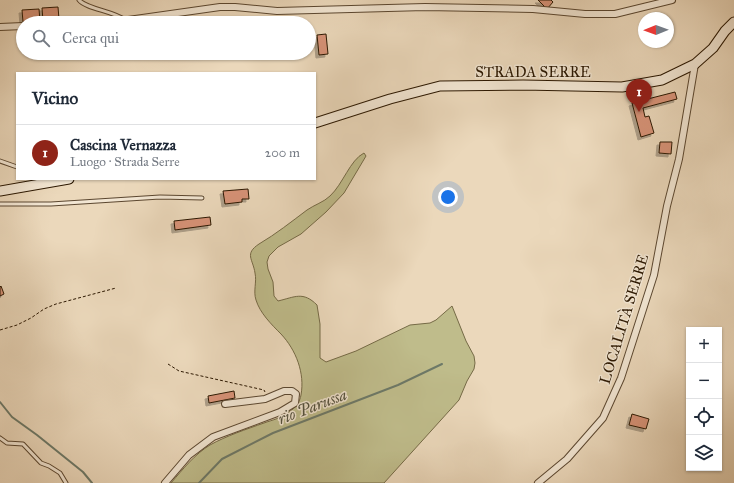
<!DOCTYPE html>
<html lang="it">
<head>
<meta charset="utf-8">
<style>
  body { margin:0; font-family:"IM FELL Great Primer",serif; background:#f6f6f7; color:#1f2937 }
  .controls { position:absolute; right:12px; bottom:12px; display:grid; overflow:hidden; border-radius:0px; box-shadow:0 1px 3px #0004 }
  .controls button { width:36px; height:36px; display:grid; place-items:center; padding:0; border:0; border-bottom:1px solid #e0e1e3; background:#fff; color:#1f2937; font:20px sans-serif }
  .compass { position:absolute; left:638px; top:12px; width:36px; height:36px; border-radius:50%; background:#fff; box-shadow:0 1px 3px #0004; rotate:269deg }
  .you { position:absolute; left:448px; top:197px; width:14px; height:14px; margin:-10px; border:3px solid #fff; border-radius:50%; background:#1a73e8; box-shadow:0 0 0 6px #1a73e833 }
  .badge { display:grid; place-items:center; width:26px; height:26px; border-radius:50%; background:#8f2418; color:#fff; font-size:13px; font-weight:700 }
  .pin { position:absolute; translate:-50% -33px; filter:drop-shadow(0 1px 2px #0008) }
  .pin::after { content:''; position:absolute; top:21px; width:14px; height:12px; background:inherit; clip-path:polygon(0 0,100% 0,50% 100%) }
  .list { margin:0; padding:0; list-style:none }
  h2 { display:flex; justify-content:space-between; align-items:center; height:52px; margin:0; padding:0 16px; font-size:17px }
  h2 small { font-size:13px; font-weight:400; color:#747a83 }
  .list li { display:grid; grid-template-columns:26px 1fr auto; gap:12px; align-items:center; box-sizing:border-box; height:56px; padding:0 16px; border-top:1px solid #e0e1e3 }
  .list b { display:block; font-size:15px; white-space:nowrap }
  .list p { margin:0; font-size:13px; white-space:nowrap; color:#747a83 }
  .list em { font-size:13px; font-style:normal; color:#747a83 }
  .icon { flex:none; width:22px; height:22px; fill:none; stroke:currentColor; stroke-width:2; stroke-linecap:round; stroke-linejoin:round }
  .map { position:relative; flex:none; width:734px; height:483px; overflow:hidden }
  .search { position:absolute; background:#fff; box-shadow:0 1px 3px #0004; left:16px; top:16px; width:300px; height:44px; display:flex; align-items:center; gap:10px; box-sizing:border-box; padding:0 14px; border-radius:22px; color:#747a83; font-size:15px }
  .panel { position:absolute; background:#fff; box-shadow:0 1px 3px #0004; left:16px; top:72px; width:300px; height:108px; border-radius:0px }
  .map>svg:first-child { display:block }
  .green { fill:#bfbc8b; stroke:#756a46 }
  .lines { fill:none; stroke-linecap:round; stroke-linejoin:round }
  .stream { stroke:#6d7968; stroke-width:2 }
  .building { fill:#d89378; stroke:#2b1701; filter:url(#shadow) }
  .lane-casing { stroke:#5b4730; stroke-width:5 }
  .street-casing { stroke:#5b4730; stroke-width:8 }
  .secondary-casing { stroke:#2b1701; stroke-width:11 }
  .path { stroke:#2b1701; stroke-width:1; stroke-dasharray:3 2; stroke-linecap:butt }
  .lane { stroke:#f2e6d3; stroke-width:3 }
  .street { stroke:#f2e6d3; stroke-width:6 }
  .secondary { stroke:#f2e6d3; stroke-width:9 }
  .labels { text-anchor:middle; stroke-width:3; stroke-linejoin:round; paint-order:stroke }
  .street-label { font-size:15px; fill:#2b1701; stroke:#f2e6d3 }
  .water-label { font-size:16px; font-style:italic; fill:#52503d; stroke:#f2e6d3 }
</style>
</head>
<body>
<div class="map">
<svg width="734" height="483" viewBox="0 0 734 483">
  <defs>
    <filter id="shadow"><feDropShadow dx="-3" dy="3" stdDeviation="0" flood-color="#0004"/></filter>
  </defs>
  <rect width="100%" height="100%" fill="#ebd8bb"/>
  <filter id="stains"><feTurbulence type="fractalNoise" baseFrequency=".005" numOctaves="4"/><feColorMatrix values="0 0 0 0 .2 0 0 0 0 .09 0 0 0 0 .02 0 0 0 .5 -.17"/></filter>
  <radialGradient id="worn" r=".72"><stop offset=".6" stop-color="#630" stop-opacity="0"/><stop offset="1" stop-color="#630" stop-opacity=".3"/></radialGradient>
  <path class="green" d="M364,153l2,3 -22,37 -18,19 -25,22 -23,13 -9,9 -2,6 1,7 5,13 1,14 4,5c17,-4 25,-10 39,4l3,19v34l6,4 30,-11 54,-26 20,-2 6,-3 16,-14 14,35 8,15 1,7 -1,6 -7,12 -8,19 -75,83h-213c12,-14 24,-29 39,-38 16,-9 37,-16 54,-22 8,-3 18,-5 25,-11 6,-4 11,-10 12,-17 4,-22 -5,-45 -20,-61 -10,-10 -21,-21 -25,-34 -3,-9 1,-18 -1,-27 -2,-14 -11,-19 4,-29 17,-10 32,-22 48,-34 7,-5 17,-8 23,-14 13,-12 20,-36 34,-43z"/>
  <g class="lines">
    <path class="stream" d="M0,402l12,15 25,18 46,37 9,11
      M199,483l23,-24 51,-26 125,-48 44,-21"/>
  </g>
  <path class="building" d="M538,0h13l2,2 -6,7z
    M58,7l1,12 -16,2 -1,-13z
    M39,9l1,12 -17,1 -1,-12z
    M326,34l2,20 -9,1 -2,-20z
    M675,92l2,7 -34,9 2,9 4,-1 5,17 -13,4 -9,-34z
    M660,142h12l-1,12 -12,-1z
    M248,189l1,10h-7v3l-17,2 -2,-13z
    M210,217l1,8 -36,5 -1,-9z
    M1,286l3,8 -4,2v-9z
    M234,391l1,7 -26,5 -1,-7z
    M632,414l17,5 -3,10 -17,-4z"/>
  <g class="lines">
    <defs>
      <path id="lane" d="M79,0c7,9 35,11 46,20
        M0,161l17,6
        M0,204h51l109,-7 42,1
        M0,438l7,5 16,1 18,19 8,3 11,7 6,10"/>
      <path id="street" d="M107,23l113,-16h15l42,4 148,-4 108,2 52,5h30l57,-14
        M0,27l23,-1
        M165,483l24,-28 24,-18 67,-25 15,-9 1,-9 -4,-3h-8l-19,8 -40,5
        M538,483l29,-24 36,-41 18,-40 33,-103 13,-69 12,-47 16,-95"/>
      <path id="secondary" d="M315,123l75,-24 50,-13 83,-1 99,2 40,-7 33,-16 18,-16 12,-17 9,-9
        M0,191l69,-12"/>
    </defs>
    <use href="#lane" class="lane-casing"/>
    <use href="#street" class="street-casing"/>
    <use href="#secondary" class="secondary-casing"/>
    <path class="path" d="M0,330l17,-5 14,-7 13,-9 12,-5 60,-16
      M168,364l11,7 85,19 1,2"/>
    <use href="#lane" class="lane"/>
    <use href="#street" class="street"/>
    <use href="#secondary" class="secondary"/>
  </g>
  <g class="labels">
    <g class="street-label">
      <text x="533" y="77">STRADA SERRE</text>
      <text transform="translate(624 319) rotate(-73)" y="5">LOCALITÀ SERRE</text>
    </g>
    <g class="water-label">
      <text transform="translate(312 406) rotate(-21)" y="6">rio Parussa</text>
    </g>
  </g>
  <rect width="100%" height="100%" filter="url(#stains)"/>
  <rect width="100%" height="100%" fill="url(#worn)"/>
</svg>
<div class="controls">
<button>+</button>
<button>−</button>
<button><svg class="icon" aria-label="locate" viewBox="0 0 24 24"><circle cx="12" cy="12" r="6"/><path d="M12 2v4M12 18v4M2 12h4M18 12h4"/></svg></button>
<button><svg class="icon" aria-label="layers" viewBox="0 0 24 24"><path d="M12 4l9 5-9 5-9-5zM3 14l9 5 9-5"/></svg></button>
</div>
<svg class="compass" viewBox="-18 -18 36 36"><path d="M0-13l5 13h-10z" fill="#e53935"/><path d="M0 13l5-13h-10z" fill="#747a83"/></svg>
<div class="you"></div>
<div class="pin badge" style="left:639px;top:112px">1</div>
<div class="search"><svg class="icon" aria-label="search" viewBox="0 0 24 24"><circle cx="10" cy="10" r="6"/><path d="M15 15l6 6"/></svg>Cerca qui</div>
<section class="panel">
<h2>Vicino<small></small></h2>
<ul class="list">
<li><span class="badge">1</span><div><b>Cascina Vernazza</b><p>Luogo · Strada Serre</p></div><em>200 m</em></li>
</ul>
</section>
</div>
</body>
</html>
